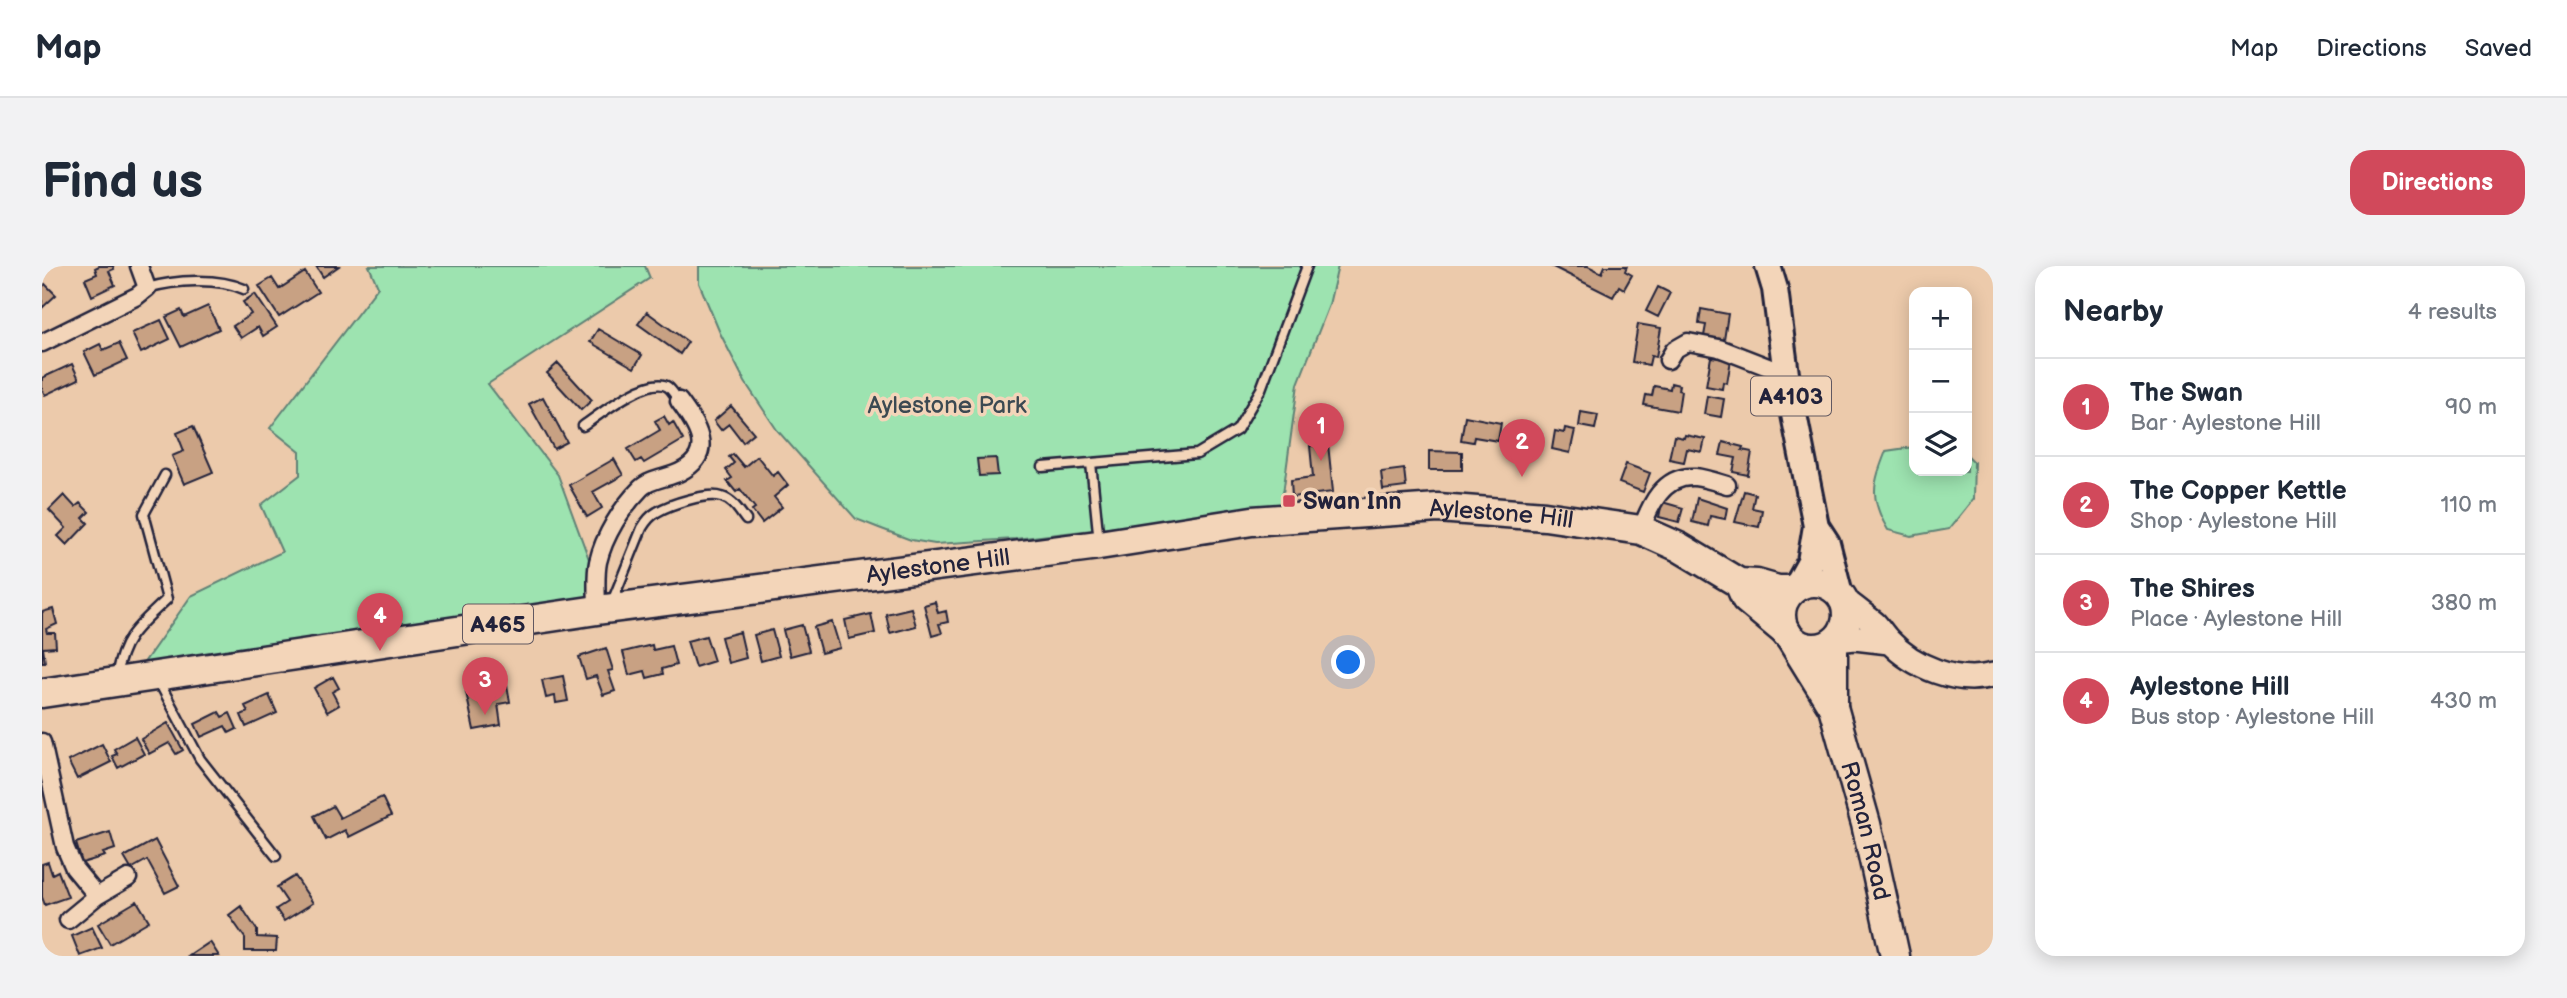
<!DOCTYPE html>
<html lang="en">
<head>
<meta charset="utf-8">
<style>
  body { margin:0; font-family:"Balsamiq Sans",sans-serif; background:#f2f2f3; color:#1f2937 }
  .controls { position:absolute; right:21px; top:21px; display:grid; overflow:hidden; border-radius:14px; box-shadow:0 4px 18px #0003 }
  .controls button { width:63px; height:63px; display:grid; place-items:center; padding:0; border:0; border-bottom:2px solid #e0e1e3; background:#fff; color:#1f2937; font:35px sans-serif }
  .you { position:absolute; left:1307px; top:397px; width:24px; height:24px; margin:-18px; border:5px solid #fff; border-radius:50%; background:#1a73e8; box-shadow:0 0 0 10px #1a73e833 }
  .badge { display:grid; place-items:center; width:46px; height:46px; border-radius:50%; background:#d1495b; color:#fff; font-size:23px; font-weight:700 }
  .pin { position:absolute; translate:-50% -58px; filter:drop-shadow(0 2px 4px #0008) }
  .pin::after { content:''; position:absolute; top:37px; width:24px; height:21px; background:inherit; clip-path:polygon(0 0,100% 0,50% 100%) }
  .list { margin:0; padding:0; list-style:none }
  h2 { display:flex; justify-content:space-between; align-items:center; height:91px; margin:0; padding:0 28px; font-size:30px }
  h2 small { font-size:23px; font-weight:400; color:#747a83 }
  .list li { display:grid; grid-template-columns:46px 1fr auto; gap:21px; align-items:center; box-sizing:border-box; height:98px; padding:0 28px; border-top:2px solid #e0e1e3 }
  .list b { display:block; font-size:26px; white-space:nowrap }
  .list p { margin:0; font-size:23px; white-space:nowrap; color:#747a83 }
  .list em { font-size:23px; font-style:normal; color:#747a83 }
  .icon { flex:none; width:38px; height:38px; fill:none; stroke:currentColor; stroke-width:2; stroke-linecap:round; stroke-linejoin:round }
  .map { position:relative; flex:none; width:1951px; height:690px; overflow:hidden; border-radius:21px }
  header { display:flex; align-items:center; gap:42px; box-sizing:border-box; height:98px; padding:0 35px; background:#fff; border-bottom:2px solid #e0e1e3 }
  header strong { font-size:33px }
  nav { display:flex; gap:38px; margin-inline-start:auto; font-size:24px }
  .intro { display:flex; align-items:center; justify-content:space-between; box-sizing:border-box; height:168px; padding:0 42px }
  h1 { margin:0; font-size:49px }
  .button { padding:18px 32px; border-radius:21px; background:#d1495b; color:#fff; font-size:24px; font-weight:700 }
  main { display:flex; gap:42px; padding:0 42px }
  aside { flex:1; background:#fff; border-radius:21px; box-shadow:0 4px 18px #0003 }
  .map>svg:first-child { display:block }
  .green { fill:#9de3b0; stroke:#608276; stroke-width:2 }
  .building { fill:#c8a183; stroke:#22223b; stroke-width:2 }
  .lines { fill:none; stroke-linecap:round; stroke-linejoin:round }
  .lane-casing { stroke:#22223b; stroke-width:13 }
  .street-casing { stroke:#22223b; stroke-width:21 }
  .secondary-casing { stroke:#22223b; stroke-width:28 }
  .primary-casing { stroke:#22223b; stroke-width:30 }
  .highway-casing { stroke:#22223b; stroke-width:33 }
  .lane { stroke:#f3d5b9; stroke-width:8 }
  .street { stroke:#f3d5b9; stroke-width:16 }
  .secondary { stroke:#f3d5b9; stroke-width:23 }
  .primary { stroke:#f3d5b9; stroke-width:24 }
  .highway { stroke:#f3d5b9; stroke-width:28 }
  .poi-dot { fill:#d1495b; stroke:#f3d5b9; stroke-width:2.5 }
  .labels { text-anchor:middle; stroke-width:7; stroke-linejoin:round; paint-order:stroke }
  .shield { fill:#f3d5b9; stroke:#615861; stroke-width:2 }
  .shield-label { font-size:23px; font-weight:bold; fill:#22223b }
  .park-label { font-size:24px; fill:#3b4952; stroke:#f3d5b9 }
  .poi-label { font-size:24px; font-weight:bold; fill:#22223b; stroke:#f3d5b9; text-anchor:start }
  .street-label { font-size:24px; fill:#22223b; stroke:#f3d5b9 }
</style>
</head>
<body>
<header>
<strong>Map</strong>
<nav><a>Map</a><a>Directions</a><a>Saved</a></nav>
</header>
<div class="intro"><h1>Find us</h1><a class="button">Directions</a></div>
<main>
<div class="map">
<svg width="1951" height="690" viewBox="0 0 1951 690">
  <rect width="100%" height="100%" fill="#eccaab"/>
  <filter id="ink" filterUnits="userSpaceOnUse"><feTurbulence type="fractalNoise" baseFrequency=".0143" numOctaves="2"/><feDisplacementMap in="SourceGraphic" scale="14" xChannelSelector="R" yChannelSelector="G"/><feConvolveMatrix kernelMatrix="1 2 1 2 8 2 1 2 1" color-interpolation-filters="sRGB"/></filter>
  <g filter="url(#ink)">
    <path class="green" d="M327,0h276l5,12 -162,106 70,91 32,87 1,40 -448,62 48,-68 91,-44 -21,-47 39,-30v-23l-30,-24 108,-141z
      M657,0h639l-9,39 -31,79 -17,124 -266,31 -80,5 -24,-4 -32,-12 -23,-9 -79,-89 -32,-48 -25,-49 -21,-50z
      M1872,181v24h53v-16l7,7 -1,37 -24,30 -38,7 -23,-6c-19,-32 -15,-46 -2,-79z"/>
    <path class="building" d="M57,0h14l1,3 -5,2 6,14 -23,11 -7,-17 12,-5 -2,-6z
      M274,0h23l-16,11z
      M1509,0h37l14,7 3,-7h22l-2,5 7,4 -8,14 -5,-3 -6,11z
      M263,6l13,20 -39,25 -20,-31 13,-8 7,11z
      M3,18l11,11 -14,13v-21z
      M1616,21l12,6 -12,24 -12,-6z
      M213,28l22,33 -14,9 -5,-9 -17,11 -8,-12 18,-12 -8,-12z
      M166,40l11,23 -38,18 -15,-30 15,-7 3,7z
      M1659,43l27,5 -4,26 -20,-4 2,-11 -7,-1z
      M605,46l41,30 -8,12 -42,-30z
      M119,54l9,19 -29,14 -9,-20z
      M1596,58l23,4 -5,29 -5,-1 -2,9 -17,-3z
      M556,63l44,26 -8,13 -44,-26z
      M77,77l8,17 -32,15 -11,-23 16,-8 3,6z
      M1669,91l20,3 -4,23 -4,-1 -1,7 -16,-3z
      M516,97l34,37 -11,10 -34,-37z
      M30,98l7,15 -34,16 -3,-6v-11z
      M1629,117l8,2 -1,5 3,1 -3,20 -34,-6 2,-10 6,1 2,-10 16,3z
      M1665,130l17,3 -3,18 -17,-3z
      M501,131l24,45 -13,7 -25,-45z
      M689,140l23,27 -11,9 -14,-18 -8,6 -7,-9z
      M1539,146l17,3 -3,14 -16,-3z
      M622,150l5,9 4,-3 10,18 -39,23 -3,-4 -5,3 -8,-13 32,-19 -5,-9z
      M1423,150l36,7 -3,18 -24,-4 -1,5 -12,-2z
      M151,160l20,46 -29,12 -12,-28 12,-5 -7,-18z
      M1523,162l10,2 -5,23 -18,-4 3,-18 9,2z
      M1643,169l20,4 -3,13 -15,-3 -3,13 -15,-3 5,-23 10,2z
      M1681,176l20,5 -1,3 10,2 -4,23 -15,-3 3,-14 -16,-3z
      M1286,178l5,48 -41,5 -1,-17 22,-3 -3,-31z
      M1387,185l33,1v18h-33z
      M691,188l11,13 13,-11 16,20 5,-4 10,13 -14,12 8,10 -20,16 -10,-13 3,-2 -15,-19 -4,3 -9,-11 5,-3 -6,-8 8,-7 -5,-6z
      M954,192l2,17 -19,1 -2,-17z
      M572,193l9,16 -30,17 9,16 -15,9 -18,-32z
      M1584,198l24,9 -7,19 -24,-9z
      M1362,203l2,18 -23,3 -2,-18z
      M1702,225l11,3 -3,14 10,2 -3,17 -24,-5z
      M22,229l11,12 5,-4 9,9 -6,6 5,5 -21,22 -9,-9 8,-8 -17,-18z
      M1655,232l30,10 -2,11 -15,-3 -2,10 -16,-4z
      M1620,236l21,6 -4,14 -20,-5z
      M893,336l3,11 8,-2 2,11 -9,2 3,9 -10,3 -8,-31z
      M869,342l5,18 -26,7 -4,-19z
      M11,343l4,15 -11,5 1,4h8l1,14 -13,1 2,14h-3v-50z
      M829,348l4,19 -26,6 -4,-19z
      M790,356l8,26 -19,5 -7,-26z
      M760,359l7,26 -19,5 -7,-26z
      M730,364l7,26 -18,5 -7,-26z
      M698,366l6,26 -18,5 -7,-26z
      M664,370l8,25 -19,6 -8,-26z
      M610,379l1,5 18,-4 5,19 -14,4 1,5 -16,4 -2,-7 -16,4 -6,-23z
      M564,382l7,22 -5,1 7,20 -12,4 -7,-19 -10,3 -7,-22z
      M521,410l5,25 -12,2 -1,-7 -9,2 -4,-18z
      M291,411l6,11 -7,4 7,13 -12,7 -13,-24z
      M465,419l3,17 -12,2 3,21 -27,5 -8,-38z
      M227,429l8,18 -31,14 -5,-12 7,-3 -3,-6z
      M177,446l3,5 8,-4 7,16 -8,4 -4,-7 -24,11 -6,-13z
      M126,457l15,27 -7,4 -7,-11 -20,11 -8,-15z
      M93,471l9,17 -26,14 -6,-12 5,-2 -3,-5z
      M60,478l9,18 -34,17 -9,-18z
      M340,531l9,19 -42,21 -4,-7 -19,10 -12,-24 19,-10 7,12z
      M68,566l5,17 -12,4 2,3 -23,7 -6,-20z
      M113,574l24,46 -14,7 -18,-33 -16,9 -7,-12z
      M6,596l4,12 6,-3 10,26 -23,8 -3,-8v-33z
      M253,610l18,27 -29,18 -8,-12 11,-7 -10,-15z
      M95,635l12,20 -39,23 -12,-20z
      M199,640l16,24v7l20,1 -1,13h-31v-13l-16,-23z
      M50,661l10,21 -22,8 -8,-20z
      M168,676l9,14h-30z"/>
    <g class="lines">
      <defs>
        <path id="lane" d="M105,22c28,-8 70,-11 97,1
          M541,160c16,-11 67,-52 85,-39 4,3 8,10 11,14
          M1001,201l48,-4
          M1057,276l-8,-79 106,-9 40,-24 24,-41 46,-123
          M570,336l30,-74c4,-7 8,-12 15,-16 13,-8 51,-20 65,-15 11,3 17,14 24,23
          M74,410c8,-41 22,-49 51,-77l-23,-85 21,-39
          M117,416l41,77 76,97"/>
        <path id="street" d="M0,77l95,-47 10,-8 -8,-22
          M1626,94l6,-10 14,-8 31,6 67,26
          M1599,264c9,-25 22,-55 54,-53 10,1 22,5 32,8
          M555,344c0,-15 -2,-33 1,-48 6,-26 24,-55 43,-74 9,-9 27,-10 39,-16 37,-19 16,-48 -1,-71
          M0,476l23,105 9,21 23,28 31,-18
          M26,654l29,-24"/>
        <path id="secondary" d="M1801,333c11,8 21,16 31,24 5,5 9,12 14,17 25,27 69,45 105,35
          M1794,374l19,-2 34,4"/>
        <path id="primary" d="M1726,0l7,23 11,85 30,152 -6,36 -14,25
          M1774,260l11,17 13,51"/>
        <g id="highway">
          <circle cx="1772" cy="349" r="33"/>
          <path d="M1697,317l7,16 41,34"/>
          <path id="s1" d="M1749,373l42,68 33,117 29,132"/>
          <path id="s2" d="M0,427l555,-83 502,-65 153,-24 186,-13 107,8 96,14 38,17 60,36 18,1 21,6h14"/>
          <path d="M1791,441v-64"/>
        </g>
      </defs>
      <use href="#lane" class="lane-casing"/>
      <use href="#street" class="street-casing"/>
      <use href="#secondary" class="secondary-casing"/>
      <use href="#primary" class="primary-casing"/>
      <use href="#highway" class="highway-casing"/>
      <use href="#lane" class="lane"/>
      <use href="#street" class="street"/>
      <use href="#secondary" class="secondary"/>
      <use href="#primary" class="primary"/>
      <use href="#highway" class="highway"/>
    </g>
  </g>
  <rect class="poi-dot" x="1240" y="228" width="14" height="14" rx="3.5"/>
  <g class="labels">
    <g class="shield">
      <rect x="1709" y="110.5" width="80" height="39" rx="5"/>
      <rect x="421" y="338.5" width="70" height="39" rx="5"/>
    </g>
    <g class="shield-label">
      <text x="1749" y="138">A4103</text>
      <text x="456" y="366">A465</text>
    </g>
    <g class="park-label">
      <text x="905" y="147">Aylestone Park</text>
    </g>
    <g class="poi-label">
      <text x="1261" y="243">Swan Inn</text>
    </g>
    <g class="street-label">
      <text dy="8" stroke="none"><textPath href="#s2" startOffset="1472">Aylestone Hill</textPath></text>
      <text dy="8" stroke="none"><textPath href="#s2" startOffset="905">Aylestone Hill</textPath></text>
      <text dy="8" stroke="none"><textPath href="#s1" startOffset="208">Roman Road</textPath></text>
    </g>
  </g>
</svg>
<div class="controls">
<button>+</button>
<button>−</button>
<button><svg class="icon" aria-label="layers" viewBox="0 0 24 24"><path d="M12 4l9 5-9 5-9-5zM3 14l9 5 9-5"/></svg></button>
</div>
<div class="you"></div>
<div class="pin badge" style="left:1279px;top:195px">1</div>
<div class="pin badge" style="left:1480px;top:211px">2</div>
<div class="pin badge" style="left:443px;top:449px">3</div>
<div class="pin badge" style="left:338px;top:385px">4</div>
</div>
<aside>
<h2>Nearby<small>4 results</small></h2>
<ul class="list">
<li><span class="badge">1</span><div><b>The Swan</b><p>Bar · Aylestone Hill</p></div><em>90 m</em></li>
<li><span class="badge">2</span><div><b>The Copper Kettle</b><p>Shop · Aylestone Hill</p></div><em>110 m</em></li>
<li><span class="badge">3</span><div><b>The Shires</b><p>Place · Aylestone Hill</p></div><em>380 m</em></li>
<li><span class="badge">4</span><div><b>Aylestone Hill</b><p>Bus stop · Aylestone Hill</p></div><em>430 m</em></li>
</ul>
</aside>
</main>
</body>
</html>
